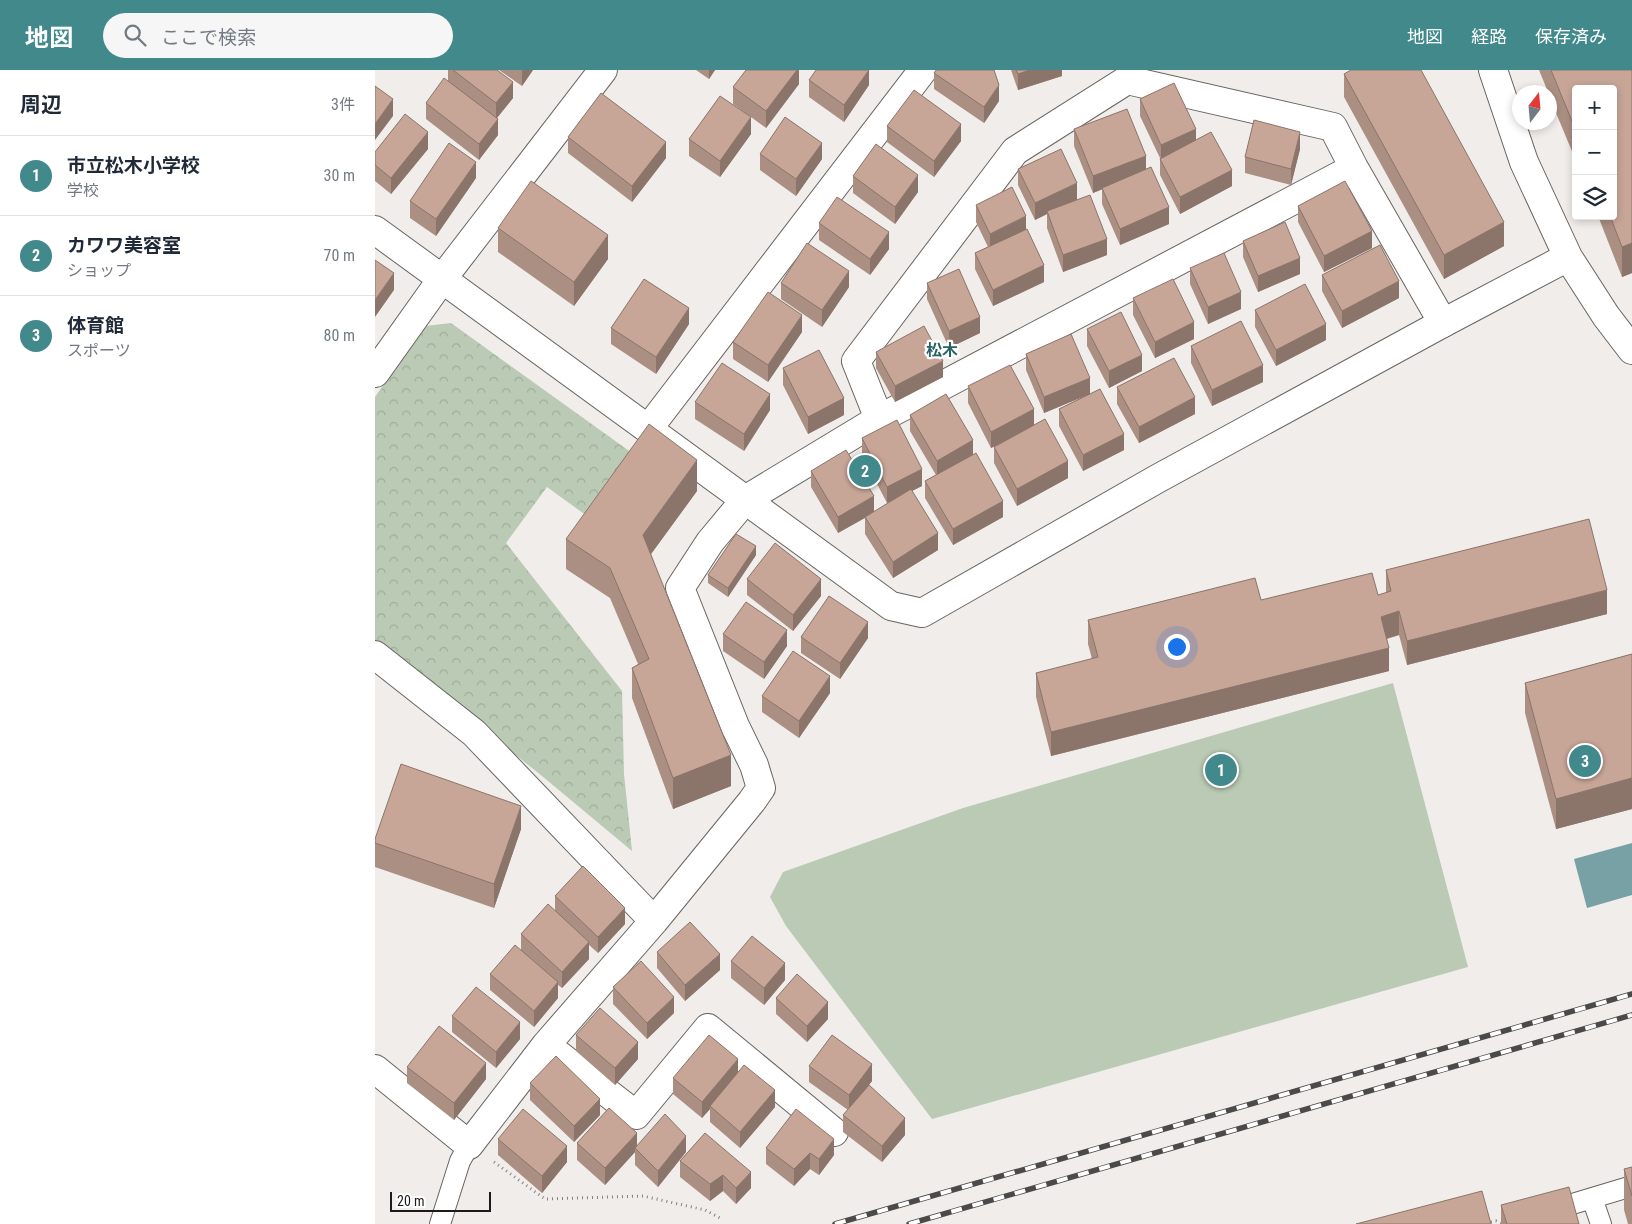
<!DOCTYPE html>
<html lang="ja">
<head>
<meta charset="utf-8">
<style>
  body { margin:0; font-family:"Roboto Condensed","Noto Sans JP",sans-serif; background:#f6f6f7; color:#1f2937 }
  .controls { position:absolute; right:15px; top:15px; display:grid; overflow:hidden; border-radius:5px; box-shadow:0 2px 8px #0003 }
  .controls button { width:45px; height:45px; display:grid; place-items:center; padding:0; border:0; border-bottom:1px solid #e0e1e3; background:#fff; color:#1f2937; font:25px sans-serif }
  .compass { position:absolute; left:1137px; top:15px; width:45px; height:45px; border-radius:50%; background:#fff; box-shadow:0 2px 8px #0003; rotate:16deg }
  .scale { position:absolute; left:15px; bottom:12px; width:101px; box-sizing:border-box; padding-left:5px; border:2px solid #1c1b1a; border-top:0; font-size:14px; line-height:18px; white-space:nowrap; color:#1c1b1a; -webkit-text-stroke:4px #fff; paint-order:stroke }
  .you { position:absolute; left:801px; top:576px; width:18px; height:18px; margin:-12px; border:4px solid #fff; border-radius:50%; background:#1a73e8; box-shadow:0 0 0 8px #1a73e833 }
  .badge { display:grid; place-items:center; width:32px; height:32px; border-radius:50%; background:#41898b; color:#fff; font-size:16px; font-weight:700 }
  .pin { position:absolute; translate:-50% -50%; border:2px solid #fff; box-shadow:0 1px 5px #0006 }
  .list { margin:0; padding:0; list-style:none }
  h2 { display:flex; justify-content:space-between; align-items:center; height:65px; margin:0; padding:0 20px; font-size:21px }
  h2 small { font-size:16px; font-weight:400; color:#747a83 }
  .list li { display:grid; grid-template-columns:32px 1fr auto; gap:15px; align-items:center; box-sizing:border-box; height:80px; padding:0 20px; border-top:1px solid #e0e1e3 }
  .list b { display:block; font-size:19px; white-space:nowrap }
  .list p { margin:0; font-size:16px; white-space:nowrap; color:#747a83 }
  .list em { font-size:16px; font-style:normal; color:#747a83 }
  .icon { flex:none; width:28px; height:28px; fill:none; stroke:currentColor; stroke-width:2; stroke-linecap:round; stroke-linejoin:round }
  .map { position:relative; flex:none; width:1257px; height:1154px; overflow:hidden }
  header { display:flex; align-items:center; gap:30px; box-sizing:border-box; height:70px; padding:0 25px; background:#41898b; color:#fff }
  header strong { font-size:24px }
  nav { display:flex; gap:28px; margin-inline-start:auto; font-size:18px }
  .search { width:350px; height:45px; background:#f6f6f7; display:flex; align-items:center; gap:12px; box-sizing:border-box; padding:0 18px; border-radius:28px; color:#747a83; font-size:19px }
  main { display:flex }
  aside { flex:1; background:#fff }
  .map>svg:first-child { display:block }
  .grass { fill:#bacab4 }
  .park { fill:url(#park-crowns) }
  .water { fill:#78a1a6 }
  .lines { fill:none; stroke-linecap:round; stroke-linejoin:round }
  .lane-casing { stroke:#676462; stroke-width:22 }
  .street-casing { stroke:#676462; stroke-width:30 }
  .secondary-casing { stroke:#676462; stroke-width:30 }
  .path { stroke:#838180; stroke-width:3; stroke-dasharray:1 4; stroke-linecap:butt }
  .lane { stroke:#fff; stroke-width:20 }
  .street { stroke:#fff; stroke-width:28 }
  .secondary { stroke:#fff; stroke-width:28 }
  .rail-casing { stroke:#4b4a48; stroke-width:5.5 }
  .rail { stroke:#fff; stroke-width:4; stroke-dasharray:11; stroke-linecap:butt }
  .wall { fill:#ab8f82 }
  .shaded-wall { fill:#8b746a }
  .building { fill:#c7a697; stroke:#8b746a }
  .labels { text-anchor:middle; stroke-width:4.5; stroke-linejoin:round; paint-order:stroke }
  .neighbourhood-label { font-size:16px; font-weight:bold; fill:#276264; stroke:#fff }
</style>
</head>
<body>
<header>
<strong>地図</strong>
<div class="search"><svg class="icon" aria-label="search" viewBox="0 0 24 24"><circle cx="10" cy="10" r="6"/><path d="M15 15l6 6"/></svg>ここで検索</div>
<nav><a>地図</a><a>経路</a><a>保存済み</a></nav>
</header>
<main>
<aside>
<h2>周辺<small>3件</small></h2>
<ul class="list">
<li><span class="badge">1</span><div><b>市立松木小学校</b><p>学校</p></div><em>30 m</em></li>
<li><span class="badge">2</span><div><b>カワワ美容室</b><p>ショップ</p></div><em>70 m</em></li>
<li><span class="badge">3</span><div><b>体育館</b><p>スポーツ</p></div><em>80 m</em></li>
</ul>
</aside>
<div class="map">
<svg width="1257" height="1154" viewBox="0 0 1257 1154">
  <defs>
    <pattern id="park-crowns" width="20" height="18" patternUnits="userSpaceOnUse" patternTransform="scale(1.25)"><rect width="20" height="18" fill="#bacab4"/><path d="M2 6a3 3 0 1 1 6 0M12 15a3 3 0 1 1 6 0" fill="none" stroke="#9fad9a"/></pattern>
  </defs>
  <rect width="100%" height="100%" fill="#f0edeb"/>
  <path class="grass" d="M1018,613l75,284 -536,152 -146,-193 -16,-29 13,-25 180,-64z"/>
  <path class="park" d="M76,253l181,130 -45,63 -40,-29 -41,56 116,148 2,83 8,77 -90,-75 -167,-134v-245l51,-71z"/>
  <path class="water" d="M1257,773v52l-45,13 -13,-49z"/>
  <g class="lines">
    <defs>
      <path id="lane" d="M1217,1128l9,26
        M1174,1141l83,-25
        M65,1154l20,-63 9,-16"/>
      <path id="street" d="M0,303l67,-94 161,-209
        M504,349l-23,-58 159,-210 112,-71 206,47 21,41 89,155
        M273,359l275,-359
        M0,585l99,78 180,188
        M171,975l90,70 72,-87 126,104
        M0,999l94,76 77,-100 108,-124 98,-120 9,-13 -7,-23 -19,-39 -55,-138 30,-46 35,-42 134,-81 475,-251"/>
      <path id="secondary" d="M1118,0l31,92 44,95 38,59 26,34
        M0,160l516,376 31,7 235,-134 286,-156 125,-66"/>
    </defs>
    <use href="#lane" class="lane-casing"/>
    <use href="#street" class="street-casing"/>
    <use href="#secondary" class="secondary-casing"/>
    <path class="path" d="M119,1092l51,37 98,-3 62,14 15,8
      M1106,1154l15,-3 7,3"/>
    <use href="#lane" class="lane"/>
    <use href="#street" class="street"/>
    <use href="#secondary" class="secondary"/>
    <defs>
      <path id="rail" d="M460,1154l797,-230
        M534,1154l723,-209"/>
    </defs>
    <use href="#rail" class="rail-casing"/>
    <use href="#rail" class="rail"/>
  </g>
  <path class="wall" d="M73,0h49l16,28 -16,20 1,17 -19,25 -53,-41v-16l22,-21z
    M124,0h34l-11,16z
    M321,0h19l-6,9z
    M424,0v14l-33,44 -33,-24v-17z
    M494,0v15l-25,37 -35,-25v-17z
    M636,0h51v6l-44,14z
    M1164,0h93v203l-10,4 -24,-61h15l-37,-127v72l-27,-65v-4h-1z
    M559,3l65,28 -15,22 -50,-34z
    M969,4l160,172 -60,33 -100,-182z
    M765,29l56,41 36,46 -52,28 -20,-39v-17l-20,-42z
    M512,56l74,15 -27,36 -47,-35z
    M699,59l72,40 23,55 -49,21 -18,-41v-15l-9,4 -19,-47z
    M376,64l-31,43 -31,-21v-17z
    M193,67l98,21 -34,44 -64,-49z
    M53,79l-37,45 -16,-13v-29z
    M925,79l-9,36 -46,-12v-16z
    M385,84l62,5 -26,37 -36,-26z
    M643,99l59,30 30,56 -44,17 -16,-44v-14l-12,6 -17,-35z
    M478,106l65,16 -23,32 -42,-31z
    M101,108l-40,58 -26,-18v-17z
    M601,135l50,24 18,53 -51,24 -18,-37v-16l13,-6 -12,-25z
    M923,136l74,42 -48,24 -26,-50z
    M444,153l70,26 -19,26 -51,-35z
    M123,158l110,31 -34,47 -76,-54z
    M868,171l57,33 -42,18 -15,-35z
    M815,198l51,41 -33,15 -18,-40z
    M947,205l77,23 -57,30 -20,-37z
    M406,213l68,4 -27,40 -41,-28z
    M552,213l53,50 -31,15 -22,-49z
    M758,228l61,41 -39,19 -22,-43z
    M880,240l71,30 -50,26 -21,-39z
    M314,254l-33,50 -45,-30v-16z
    M712,259l55,42 -33,17 -22,-42z
    M427,262l-34,50 -35,-23v-17z
    M816,276l72,36 -51,24 -21,-43z
    M501,282l67,25 -48,25 -19,-34z
    M651,284l64,40 34,56 -41,21 -24,-45v-17l30,-15 -45,19 -18,-43z
    M408,298l61,47 -36,19 -25,-49z
    M593,316l66,39 34,53 -51,28 -23,-43v-16l11,-6 -14,7 -23,-45z
    M742,317l78,27 -56,29 -22,-39z
    M320,332l75,8 -26,41 -49,-32z
    M535,345l63,39 30,63 -50,28 -28,-47v-17l11,-6 -26,-44z
    M487,368l60,48 -10,5 26,59 -45,28 -28,-44v-17l-27,16 -27,-46v-16l63,41 22,-13 -9,4 -25,-48z
    M322,421l-46,63 80,232 -58,23 -41,-111v-30l6,-4 -28,-66 -44,-29v-30z
    M381,485l-28,42 -20,-14v-8z
    M1011,500l221,44 -200,51 -8,-30 -12,4 2,32 -338,85 -15,-59v-24l56,-14 -4,-15v-24l173,-20 117,-5 8,-2z
    M372,509l74,17 -28,35 -46,-36z
    M348,564l64,12 -23,33 -41,-28z
    M426,567l67,1 -28,41 -39,-26z
    M1257,584v155l-76,20 -31,-116v-30z
    M455,623l-31,45 -37,-26v-16z
    M146,759l-27,79 -119,-41v-28z
    M180,826l70,28 -27,29 -9,-8v14l-27,29 -4,-3v13l-24,29 -44,-37v-16l31,-24v-16l34,-23z
    M282,882l63,18 -35,31 -28,-33z
    M356,891l54,19 -21,25 -33,-27z
    M238,917l61,26 -27,26 -34,-35z
    M401,928l52,21 -21,23 -31,-28z
    M77,946l68,23 -24,29 -44,-36z
    M201,965l62,24 -23,26 -39,-34z
    M434,996l63,15 -7,8 40,46 -23,27 -39,-30v-17l5,-5 -39,-28z
    M32,997l79,12 -32,41 -47,-37z
    M298,1008l102,29 -35,41 -30,-26v-13l-8,9 -29,-24z
    M155,1013l70,32 -26,27 -44,-42z
    M330,1063l46,55 -15,16 -13,-13 -13,10 -30,-24v-16z
    M123,1069l69,23 -25,31 -44,-38z
    M202,1073l60,3 49,6 -28,35 -23,-22v-13l-30,33 -28,-25z
    M391,1078l68,7 -15,20 -9,-6 -16,17 -28,-22z
    M1257,1097v57h-4l-4,-14v-41z
    M1126,1135l78,19h-78z"/>
  <path class="shaded-wall" d="M147,0h11l-11,16z
    M334,0h6l-6,9z
    M422,0h2v14l-33,44v-17z
    M494,0v15l-25,37v-17z
    M655,0h32v6l-44,14v-16z
    M138,12v16l-17,21v-16z
    M624,15v16l-15,22v-16z
    M18,29v17l-18,24v-16z
    M376,47v17l-31,43v-16z
    M123,49v16l-19,25v-16z
    M586,54v17l-27,36v-16z
    M821,59v16l-35,16v-16z
    M53,62v17l-37,45v-16z
    M925,62v17l-9,36v-16z
    M291,72v16l-34,44v-16z
    M447,73v16l-26,37v-17z
    M771,86v16l-53,21v-17z
    M101,92v16l-40,58v-17z
    M857,100v16l-52,28v-17z
    M543,105v17l-23,32v-17z
    M702,113v17l-30,11v3l-12,6v-17z
    M794,137v17l-49,21v-16z
    M651,146v16l-36,18v-16z
    M1129,152v24l-60,33v-24z
    M997,161v17l-48,24v-16z
    M514,162v17l-19,26v-16z
    M233,165v24l-34,47v-24z
    M732,169v16l-44,17v-17z
    M1257,173v30l-10,4v-30z
    M925,188v16l-42,18v-16z
    M669,195v17l-51,24v-16z
    M474,201v16l-27,40v-17z
    M19,203v17l-19,27v-17z
    M1024,211v17l-57,30v-17z
    M866,222v17l-33,15v-17z
    M314,238v16l-33,50v-17z
    M427,245v17l-34,50v-17z
    M605,247v16l-31,15v-17z
    M819,252v17l-39,19v-16z
    M951,254v16l-50,26v-16z
    M767,285v16l-33,17v-17z
    M568,291v16l-48,25v-16z
    M888,295v17l-51,24v-16z
    M715,308v16l-46,19v-16z
    M395,324v16l-26,41v-17z
    M820,327v17l-56,29v-16z
    M469,328v17l-36,19v-17z
    M659,339v17l-43,22v-16z
    M749,364v16l-41,21v-16z
    M598,370v16l-36,21v-16z
    M322,390v31l-54,74v-30z
    M693,391v17l-51,28v-17z
    M547,399v17l-35,17v-16z
    M499,426v17l-36,20v-16z
    M628,431v16l-50,28v-16z
    M563,463v17l-45,28v-16z
    M381,476v9l-28,42v-9z
    M446,509v17l-28,35v-16z
    M1232,520v24l-200,51v-24z
    M1024,541v24l-18,5v-23z
    M493,552v16l-28,41v-16z
    M412,560v16l-23,33v-17z
    M1014,578v23l-338,85v-24z
    M455,606v17l-31,45v-17z
    M356,685v31l-58,23v-31z
    M1257,708v31l-76,20v-30z
    M146,736v23l-27,79v-24z
    M250,838v16l-27,29v-16z
    M214,872v17l-27,29v-16z
    M345,884v16l-35,31v-16z
    M410,893v17l-21,25v-17z
    M183,912v16l-24,29v-16z
    M299,927v16l-27,26v-16z
    M453,932v17l-21,23v-16z
    M145,952v17l-24,29v-16z
    M263,972v17l-23,26v-17z
    M363,989v17l-28,30v3l-8,9v-16z
    M111,993v16l-32,41v-17z
    M497,994v17l-23,30v-16z
    M400,1020v17l-35,41v-16z
    M225,1029v16l-26,27v-16z
    M530,1048v17l-23,27v-16z
    M262,1063v16l-2,-1v4l-30,33v-17z
    M311,1066v16l-28,35v-16z
    M459,1069v16l-15,20v-16z
    M192,1076v16l-25,31v-17z
    M435,1083v16l-16,17v-17z
    M376,1102v16l-15,16v-16z
    M348,1105v16l-13,10v-17z"/>
  <path class="building" d="M78,0h44l16,12 -17,21z
    M371,0h51l-31,41 -33,-24z
    M441,0h53l-25,35 -35,-25z
    M561,0h58l5,15 -15,22 -50,-34z
    M641,0h14l-12,4z
    M976,0h70l83,152 -60,33 -100,-181z
    M1176,0h81v173l-10,4 -12,-31h3v-127h-37v42z
    M69,8l54,41 -19,25 -53,-41z
    M799,13l22,46 -35,16 -21,-46z
    M0,16l18,13 -18,25z
    M539,20l47,34 -27,37 -47,-35z
    M226,23l65,49 -34,44 -64,-49z
    M345,26l31,21 -31,44 -31,-22z
    M752,39l19,47 -53,20 -19,-47z
    M30,44l23,18 -37,46 -16,-13v-13z
    M410,47l37,26 -26,36 -36,-25z
    M879,50l46,12 -9,37 -46,-12z
    M836,62l21,38 -52,27 -20,-38z
    M74,73l27,19 -40,57 -26,-18z
    M501,74l42,31 -23,32 -42,-31z
    M686,79l16,34 -42,20 -17,-34z
    M776,97l18,40 -49,22 -18,-41z
    M156,111l77,54 -34,47 -76,-54z
    M970,111l27,50 -48,25 -26,-50z
    M637,117l14,29 -36,18 -14,-29z
    M715,125l17,44 -44,16 -16,-44z
    M462,127l52,35 -19,27 -51,-36z
    M910,152l15,36 -42,18 -15,-35z
    M652,159l17,36 -51,25 -18,-37z
    M432,173l42,28 -27,39 -41,-27z
    M1005,175l19,36 -57,30 -20,-36z
    M849,183l17,39 -33,15 -18,-39z
    M0,190l19,13 -19,27z
    M584,199l21,48 -31,14 -22,-48z
    M269,209l45,29 -33,49 -45,-29z
    M798,209l21,43 -39,20 -22,-44z
    M930,214l21,40 -50,26 -21,-40z
    M393,222l34,23 -34,50 -35,-23z
    M746,242l21,43 -33,16 -22,-42z
    M866,251l22,44 -51,25 -21,-44z
    M549,256l19,35 -48,25 -19,-34z
    M696,264l19,44 -46,19 -18,-43z
    M444,280l25,48 -36,19 -25,-49z
    M799,288l21,39 -56,30 -22,-40z
    M347,293l48,31 -26,40 -49,-32z
    M635,295l24,44 -43,23 -23,-46z
    M725,319l24,45 -41,21 -24,-46z
    M571,324l27,46 -36,21 -27,-46z
    M670,349l23,42 -51,28 -23,-42z
    M522,350l25,49 -35,18 -25,-49z
    M274,354l48,36 -54,75 88,220 -58,23 -41,-110 17,-9 -39,-91 -44,-29z
    M471,380l28,46 -36,21 -27,-46z
    M601,383l27,48 -50,28 -28,-48z
    M536,419l27,44 -45,29 -28,-45z
    M1214,449l18,71 -200,51 -8,-30 -18,6 8,31 -338,84 -15,-59 62,-16 -10,-37 167,-42 6,22 111,-27 6,22 13,-4 -5,-21z
    M361,464l20,12 -28,42 -20,-13z
    M400,473l46,36 -28,36 -46,-36z
    M454,526l39,26 -28,41 -39,-26z
    M371,532l41,28 -23,32 -41,-28z
    M418,581l37,25 -31,45 -37,-25z
    M1257,584v124l-76,21 -31,-116z
    M26,694l120,42 -27,78 -119,-41v-4z
    M208,796l42,42 -27,29 -43,-41z
    M173,834l41,38 -27,30 -41,-38z
    M315,852l30,32 -35,31 -28,-33z
    M377,866l33,27 -21,25 -33,-27z
    M140,875l43,37 -24,29 -44,-37z
    M266,891l33,36 -27,26 -34,-36z
    M422,904l31,28 -21,24 -31,-28z
    M101,917l44,35 -24,30 -44,-36z
    M225,938l38,34 -23,26 -39,-33z
    M64,956l47,37 -32,40 -47,-36z
    M334,965l29,24 -36,43 -29,-24z
    M457,965l40,29 -23,31 -40,-29z
    M181,986l44,43 -26,27 -44,-43z
    M369,995l31,25 -35,42 -30,-26z
    M494,1015l36,33 -23,28 -39,-31z
    M234,1038l28,25 -32,35 -28,-25z
    M148,1039l44,37 -25,30 -44,-37z
    M421,1039l38,30 -15,20 -9,-6 -16,16 -28,-21z
    M290,1044l21,22 -28,35 -23,-23z
    M330,1063l46,39 -15,16 -13,-13 -13,9 -30,-23z
    M1257,1097v29l-8,-27z
    M1194,1117l10,37h-72l-6,-19z
    M1107,1121l9,33h-135z"/>
  <g class="labels">
    <g class="neighbourhood-label">
      <text x="567" y="286">松木</text>
    </g>
  </g>
</svg>
<div class="controls">
<button>+</button>
<button>−</button>
<button><svg class="icon" aria-label="layers" viewBox="0 0 24 24"><path d="M12 4l9 5-9 5-9-5zM3 14l9 5 9-5"/></svg></button>
</div>
<svg class="compass" viewBox="-18 -18 36 36"><path d="M0-13l5 13h-10z" fill="#e53935"/><path d="M0 13l5-13h-10z" fill="#747a83"/></svg>
<div class="scale">20 m</div>
<div class="you"></div>
<div class="pin badge" style="left:846px;top:700px">1</div>
<div class="pin badge" style="left:490px;top:401px">2</div>
<div class="pin badge" style="left:1210px;top:691px">3</div>
</div>
</main>
</body>
</html>
